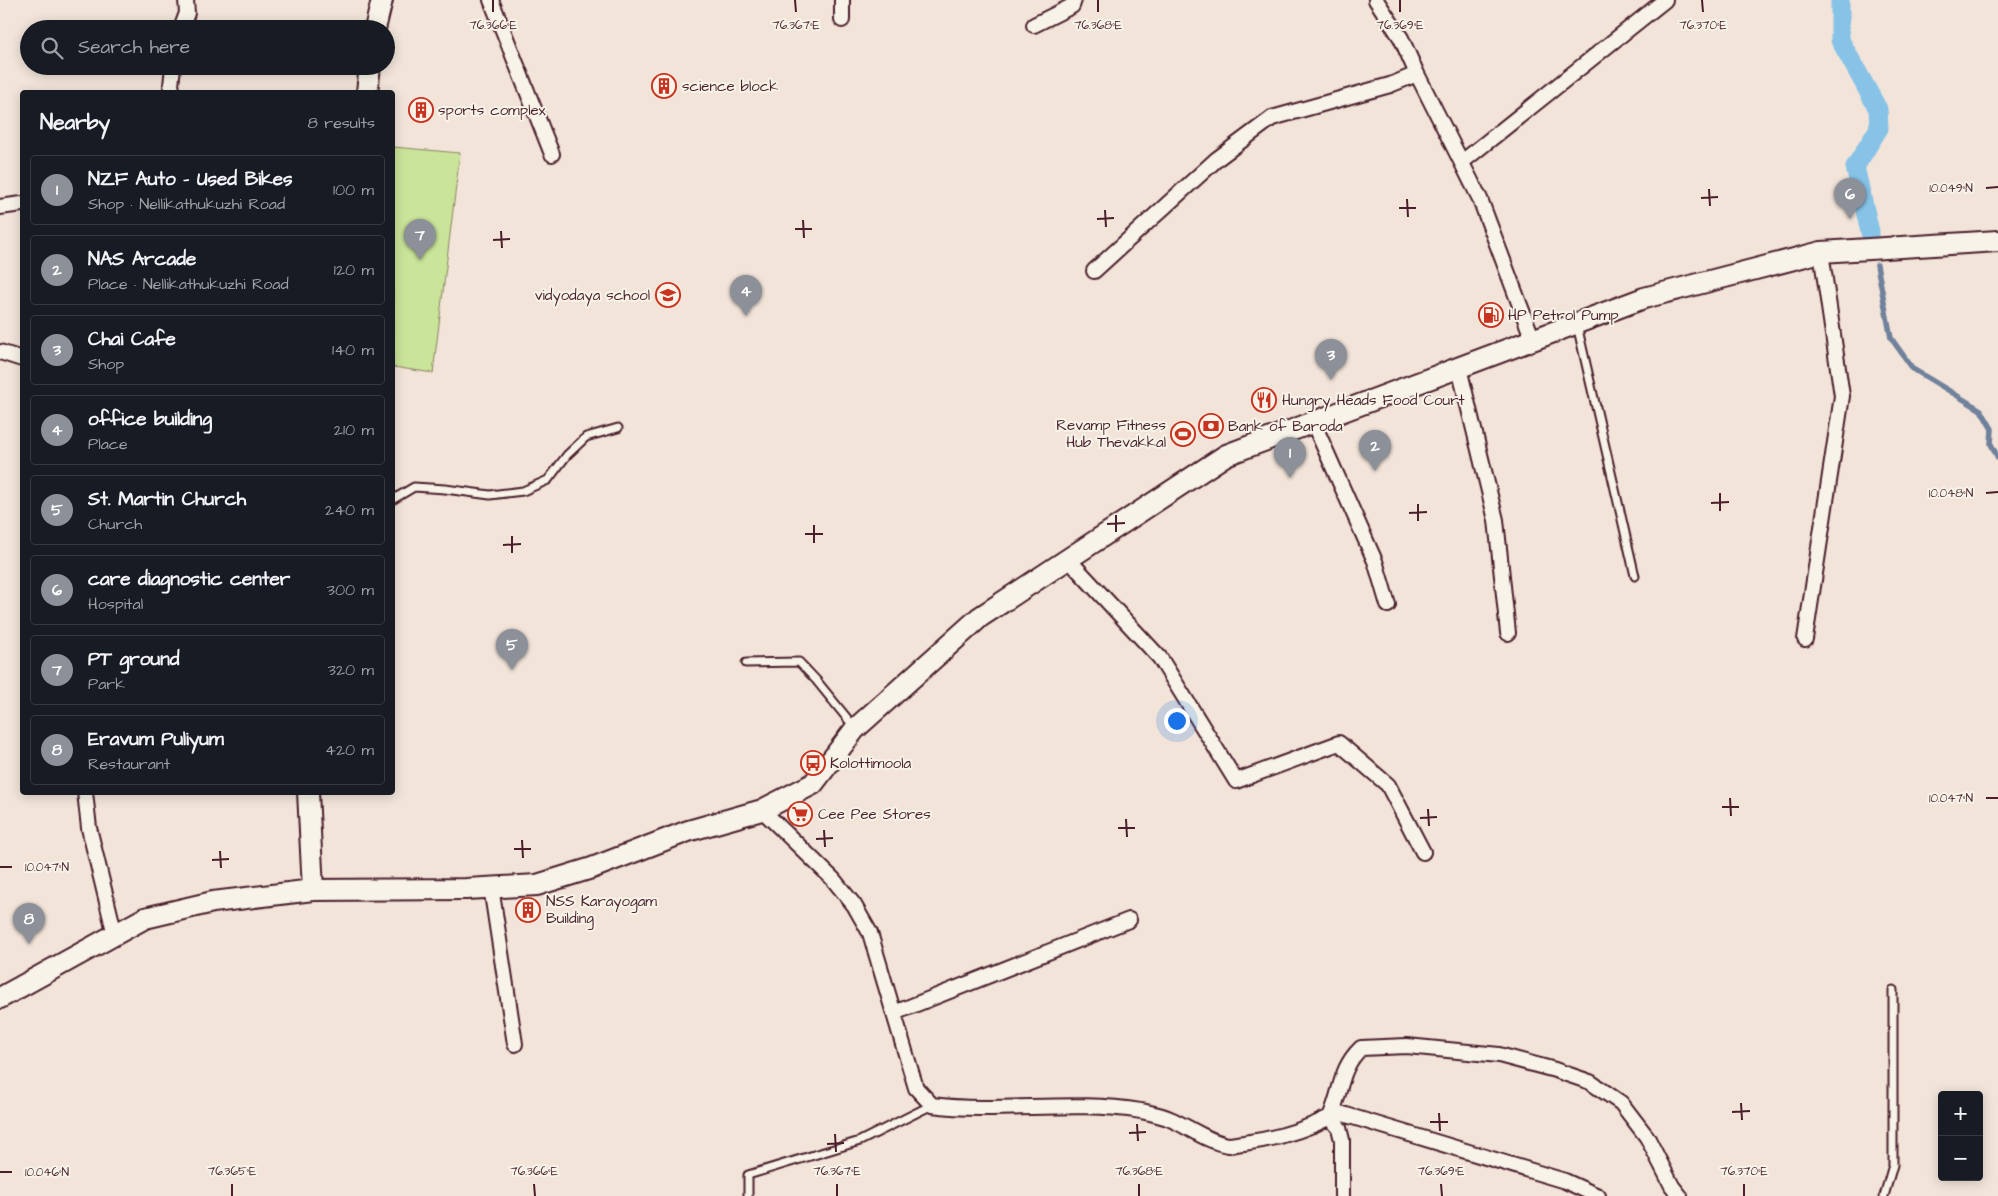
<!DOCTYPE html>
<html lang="en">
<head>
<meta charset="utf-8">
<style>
  body { margin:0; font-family:"Architects Daughter",sans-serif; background:#20242c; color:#f1f3f6 }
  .controls { position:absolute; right:15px; bottom:15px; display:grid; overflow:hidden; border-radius:5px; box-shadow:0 2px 12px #0003 }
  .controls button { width:45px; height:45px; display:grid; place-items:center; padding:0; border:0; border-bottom:1px solid #363941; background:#171b24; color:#f1f3f6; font:25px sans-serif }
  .you { position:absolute; left:1176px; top:720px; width:18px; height:18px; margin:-12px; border:4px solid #fff; border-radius:50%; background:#1a73e8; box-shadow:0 0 0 8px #1a73e833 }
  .badge { display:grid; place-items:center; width:32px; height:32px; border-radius:50%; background:#8c9099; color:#fff; font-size:16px; font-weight:700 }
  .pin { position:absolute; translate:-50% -41px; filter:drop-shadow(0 1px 2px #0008) }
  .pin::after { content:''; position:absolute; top:26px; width:18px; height:15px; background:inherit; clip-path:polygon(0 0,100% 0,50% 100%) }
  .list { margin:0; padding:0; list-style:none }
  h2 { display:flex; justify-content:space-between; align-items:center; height:65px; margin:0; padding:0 20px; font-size:21px }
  h2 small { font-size:16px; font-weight:400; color:#9ea1a6 }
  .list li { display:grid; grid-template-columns:32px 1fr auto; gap:15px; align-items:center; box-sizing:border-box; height:70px; margin:0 10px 10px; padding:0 10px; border:1px solid #363941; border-radius:5px }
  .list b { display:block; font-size:19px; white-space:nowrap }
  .list p { margin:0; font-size:16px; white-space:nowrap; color:#9ea1a6 }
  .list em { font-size:16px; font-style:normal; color:#9ea1a6 }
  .icon { flex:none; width:28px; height:28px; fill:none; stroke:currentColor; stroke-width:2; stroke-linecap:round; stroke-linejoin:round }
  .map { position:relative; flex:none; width:1998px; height:1196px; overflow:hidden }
  .search { position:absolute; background:#171b24; box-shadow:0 2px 12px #0003; left:20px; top:20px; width:375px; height:55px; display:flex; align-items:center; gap:12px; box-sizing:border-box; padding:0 18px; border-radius:28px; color:#9ea1a6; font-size:19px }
  .panel { position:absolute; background:#171b24; box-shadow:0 2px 12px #0003; left:20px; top:90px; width:375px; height:705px; border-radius:5px }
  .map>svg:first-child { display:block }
  .green { fill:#cae49a; stroke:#8a8262 }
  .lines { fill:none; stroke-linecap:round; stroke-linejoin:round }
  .stream { stroke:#6f819c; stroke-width:5.5 }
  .canal { stroke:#87c2e7; stroke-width:19 }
  .lane-casing { stroke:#4a1f2b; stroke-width:11 }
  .street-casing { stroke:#4a1f2b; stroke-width:18 }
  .secondary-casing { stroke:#4a1f2b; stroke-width:24 }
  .lane { stroke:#f7f3e8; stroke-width:7 }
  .street { stroke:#f7f3e8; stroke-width:14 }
  .secondary { stroke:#f7f3e8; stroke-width:20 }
  .ticks { fill:none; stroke:#4a1f2b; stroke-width:2 }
  .labels { text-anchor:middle; stroke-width:4; stroke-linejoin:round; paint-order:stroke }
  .poi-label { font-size:15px; fill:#4a1f2b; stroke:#f7f3e8; text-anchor:start }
  .ticks-label { font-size:12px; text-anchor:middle; fill:#4a1f2b; stroke:#f7f3e8; stroke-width:4; stroke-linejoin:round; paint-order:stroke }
</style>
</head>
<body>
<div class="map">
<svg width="1998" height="1196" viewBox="0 0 1998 1196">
  <rect width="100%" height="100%" fill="#f2e4d9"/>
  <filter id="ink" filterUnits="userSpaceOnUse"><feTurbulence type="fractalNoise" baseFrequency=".02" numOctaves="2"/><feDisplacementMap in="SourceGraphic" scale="10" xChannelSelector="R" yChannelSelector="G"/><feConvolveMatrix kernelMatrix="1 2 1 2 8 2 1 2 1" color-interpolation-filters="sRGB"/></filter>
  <g filter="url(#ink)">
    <path class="green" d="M393,147l67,6 -27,220 -40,-6z"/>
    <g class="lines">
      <path class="stream" d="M1877,265l14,73 22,31 68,41 11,19 -1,15 7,14"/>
      <path class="canal" d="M1840,0v40l38,69 1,19 -24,39 15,65"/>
      <defs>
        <path id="lane" d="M1577,325l58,251
          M392,500l22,-13 31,2 45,6 33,-4 25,-11 19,-25 19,-18 32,-9
          M746,663l53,-1 17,18 39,48
          M748,1196v-21l112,-34 72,-36
          M1884,1196l9,-31v-175"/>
        <path id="street" d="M491,0l61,154
          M842,0v20
          M1376,0l25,38 16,36 63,125 53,141
          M1034,25l38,-19 2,-6
          M181,29l6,-16 -1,-13
          M173,92l-2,-6 2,-20
          M1462,162l203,-162
          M0,207l22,-3
          M1094,271l123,-112 55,-41 118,-33 27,-11
          M0,352l22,7
          M1459,368l37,152 12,113
          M1313,422l62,139 13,44
          M1068,559l92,99 76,123 103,-38 49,42 35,67
          M1805,639l37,-243 -21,-144
          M85,792l4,36 26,107
          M762,810l71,69 21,26 16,28 46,155 16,17c69,9 140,-6 209,6 9,2 20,4 29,8 17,7 40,24 59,26 4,0 10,-2 15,-2 30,-4 59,-12 86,-26l9,11 3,12v56
          M491,887l24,157
          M894,1013l235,-93
          M1333,1111l232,70 33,15
          M1330,1117c12,-26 9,-48 31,-69l46,-2 92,9 56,15 35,12 31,21 26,34 25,49 8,10"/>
        <path id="secondary" d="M375,29l7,-29
          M367,92l3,-26
          M308,792l5,98
          M0,998l145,-80 68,-16 100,-12 153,-1 71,-4 55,-17 96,-37 74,-21 51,-26 42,-55 125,-112 246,-162 418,-157 177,-46 177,-11"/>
      </defs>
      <use href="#lane" class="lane-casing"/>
      <use href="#street" class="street-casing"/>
      <use href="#secondary" class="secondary-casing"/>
      <use href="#lane" class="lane"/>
      <use href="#street" class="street"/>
      <use href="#secondary" class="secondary"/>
    </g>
  </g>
  <path class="ticks" d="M493,0v12M795,0l1,12M1098,0v12M1400,0v12M1702,0l1,12M1986,188l12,-1M1709,189l1,17M1701,198l17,-1M1407,199l1,18M1399,208h17M1105,210l1,17M1097,219l17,-1M803,220l1,18M795,229h17M501,231l1,17M493,240l17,-1M1720,493v18M1986,493l12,-1M1711,503l18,-1M1418,504v17M1409,513l18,-1M1116,515v17M1107,524l18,-1M814,525v18M805,534h18M512,536v17M503,545l18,-1M1730,798l1,18M1986,798h12M1722,807h17M1428,809l1,17M1420,818l17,-1M1126,819l1,18M1118,828h17M824,830l1,17M816,839l17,-1M522,840l1,18M514,849h17M220,851l1,17M212,860l17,-1M0,867h12M1741,1103l1,17M1732,1112l18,-1M1439,1113l1,18M1430,1122h18M1137,1124l1,17M1129,1133l17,-1M835,1134l1,18M827,1144l17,-1M0,1172h12M232,1184v12M534,1184l1,12M837,1184v12M1139,1184v12M1441,1184l1,12M1744,1184v12"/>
  <defs>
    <symbol id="building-ring" viewBox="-11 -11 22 22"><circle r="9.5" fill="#f7f3e8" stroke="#c8321e" stroke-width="1.5"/><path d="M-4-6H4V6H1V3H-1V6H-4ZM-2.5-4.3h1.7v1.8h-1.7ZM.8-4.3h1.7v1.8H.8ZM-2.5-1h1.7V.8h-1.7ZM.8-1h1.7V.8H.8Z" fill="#c8321e"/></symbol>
    <symbol id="school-ring" viewBox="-11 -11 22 22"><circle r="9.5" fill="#f7f3e8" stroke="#c8321e" stroke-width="1.5"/><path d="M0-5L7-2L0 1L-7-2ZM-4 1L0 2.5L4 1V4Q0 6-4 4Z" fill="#c8321e"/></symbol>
    <symbol id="fuel-ring" viewBox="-11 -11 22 22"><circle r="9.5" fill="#f7f3e8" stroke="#c8321e" stroke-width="1.5"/><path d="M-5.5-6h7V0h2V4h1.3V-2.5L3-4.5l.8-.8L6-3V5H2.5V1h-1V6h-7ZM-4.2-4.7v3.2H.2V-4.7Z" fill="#c8321e"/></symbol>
    <symbol id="restaurant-ring" viewBox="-11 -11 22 22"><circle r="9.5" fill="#f7f3e8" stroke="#c8321e" stroke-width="1.5"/><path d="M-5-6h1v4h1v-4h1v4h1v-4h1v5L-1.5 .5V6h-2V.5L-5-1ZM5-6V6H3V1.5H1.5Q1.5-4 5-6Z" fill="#c8321e"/></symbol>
    <symbol id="bank-ring" viewBox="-11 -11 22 22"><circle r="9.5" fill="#f7f3e8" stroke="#c8321e" stroke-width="1.5"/><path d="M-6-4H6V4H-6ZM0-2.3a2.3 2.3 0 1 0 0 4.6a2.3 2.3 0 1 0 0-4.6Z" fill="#c8321e"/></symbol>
    <symbol id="stadium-ring" viewBox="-11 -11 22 22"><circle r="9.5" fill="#f7f3e8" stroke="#c8321e" stroke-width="1.5"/><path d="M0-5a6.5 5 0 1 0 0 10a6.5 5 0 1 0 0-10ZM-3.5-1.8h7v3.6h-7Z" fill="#c8321e"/></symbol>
    <symbol id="bus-ring" viewBox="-11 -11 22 22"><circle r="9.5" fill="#f7f3e8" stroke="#c8321e" stroke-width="1.5"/><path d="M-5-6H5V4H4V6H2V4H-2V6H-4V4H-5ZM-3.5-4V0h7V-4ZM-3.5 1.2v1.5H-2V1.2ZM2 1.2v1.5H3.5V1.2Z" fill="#c8321e"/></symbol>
    <symbol id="supermarket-ring" viewBox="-11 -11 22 22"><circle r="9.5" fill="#f7f3e8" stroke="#c8321e" stroke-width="1.5"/><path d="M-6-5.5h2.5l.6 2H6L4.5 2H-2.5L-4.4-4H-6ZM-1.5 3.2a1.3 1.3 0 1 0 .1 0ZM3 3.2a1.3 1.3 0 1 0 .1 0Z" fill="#c8321e"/></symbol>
  </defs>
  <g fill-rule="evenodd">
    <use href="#building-ring" x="650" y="72" width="28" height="28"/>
    <use href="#building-ring" x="407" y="96" width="28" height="28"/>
    <use href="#school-ring" x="654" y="281" width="28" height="28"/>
    <use href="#fuel-ring" x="1477" y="301" width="28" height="28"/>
    <use href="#restaurant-ring" x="1250" y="386" width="28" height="28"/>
    <use href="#bank-ring" x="1197" y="412" width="28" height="28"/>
    <use href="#stadium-ring" x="1169" y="420" width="28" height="28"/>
    <use href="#bus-ring" x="799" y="749" width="28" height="28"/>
    <use href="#supermarket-ring" x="786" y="800" width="28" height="28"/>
    <use href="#building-ring" x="514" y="896" width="28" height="28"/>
  </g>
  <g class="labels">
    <g class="poi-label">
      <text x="682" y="91">science block</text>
      <text x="438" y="115">sports complex</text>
      <text x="650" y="300" text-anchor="end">vidyodaya school</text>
      <text x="1508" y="320">HP Petrol Pump</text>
      <text x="1282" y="405">Hungry Heads Food Court</text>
      <text x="1166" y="430" text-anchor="end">Revamp Fitness<tspan x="1166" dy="17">Hub Thevakkal</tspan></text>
      <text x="1228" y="431">Bank of Baroda</text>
      <text x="830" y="768">Kolottimoola</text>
      <text x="818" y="819">Cee Pee Stores</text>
      <text x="546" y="906">NSS Karayogam<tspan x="546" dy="17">Building</tspan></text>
    </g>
  </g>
  <g class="ticks-label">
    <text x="493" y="29">76.366°E</text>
    <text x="796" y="29">76.367°E</text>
    <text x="1098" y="29">76.368°E</text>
    <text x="1400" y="29">76.369°E</text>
    <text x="1703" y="29">76.370°E</text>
    <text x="1951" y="192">10.049°N</text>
    <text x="1951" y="497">10.048°N</text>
    <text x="1951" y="802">10.047°N</text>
    <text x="47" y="871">10.047°N</text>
    <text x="232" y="1175">76.365°E</text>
    <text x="534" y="1175">76.366°E</text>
    <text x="837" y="1175">76.367°E</text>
    <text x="1139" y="1175">76.368°E</text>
    <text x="1441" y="1175">76.369°E</text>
    <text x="1744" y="1175">76.370°E</text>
    <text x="47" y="1176">10.046°N</text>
  </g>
</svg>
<div class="controls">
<button>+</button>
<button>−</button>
</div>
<div class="you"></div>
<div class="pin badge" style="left:1290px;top:478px">1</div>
<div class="pin badge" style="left:1375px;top:471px">2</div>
<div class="pin badge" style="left:1331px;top:380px">3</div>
<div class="pin badge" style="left:746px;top:316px">4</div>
<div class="pin badge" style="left:512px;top:670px">5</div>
<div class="pin badge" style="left:1850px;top:219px">6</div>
<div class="pin badge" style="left:420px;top:260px">7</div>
<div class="pin badge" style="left:29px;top:944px">8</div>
<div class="search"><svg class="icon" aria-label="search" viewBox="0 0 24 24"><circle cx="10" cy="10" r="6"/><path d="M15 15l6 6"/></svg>Search here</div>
<section class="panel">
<h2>Nearby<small>8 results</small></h2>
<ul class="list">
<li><span class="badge">1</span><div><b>NZF Auto - Used Bikes</b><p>Shop · Nellikathukuzhi Road</p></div><em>100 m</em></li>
<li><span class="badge">2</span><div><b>NAS Arcade</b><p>Place · Nellikathukuzhi Road</p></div><em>120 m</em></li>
<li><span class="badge">3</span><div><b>Chai Cafe</b><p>Shop</p></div><em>140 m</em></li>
<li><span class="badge">4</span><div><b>office building</b><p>Place</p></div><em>210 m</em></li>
<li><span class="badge">5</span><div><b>St. Martin Church</b><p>Church</p></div><em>240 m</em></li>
<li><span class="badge">6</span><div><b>care diagnostic center</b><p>Hospital</p></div><em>300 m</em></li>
<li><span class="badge">7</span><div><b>PT ground</b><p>Park</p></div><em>320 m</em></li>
<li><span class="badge">8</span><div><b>Eravum Puliyum</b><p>Restaurant</p></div><em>420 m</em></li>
</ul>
</section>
</div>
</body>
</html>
